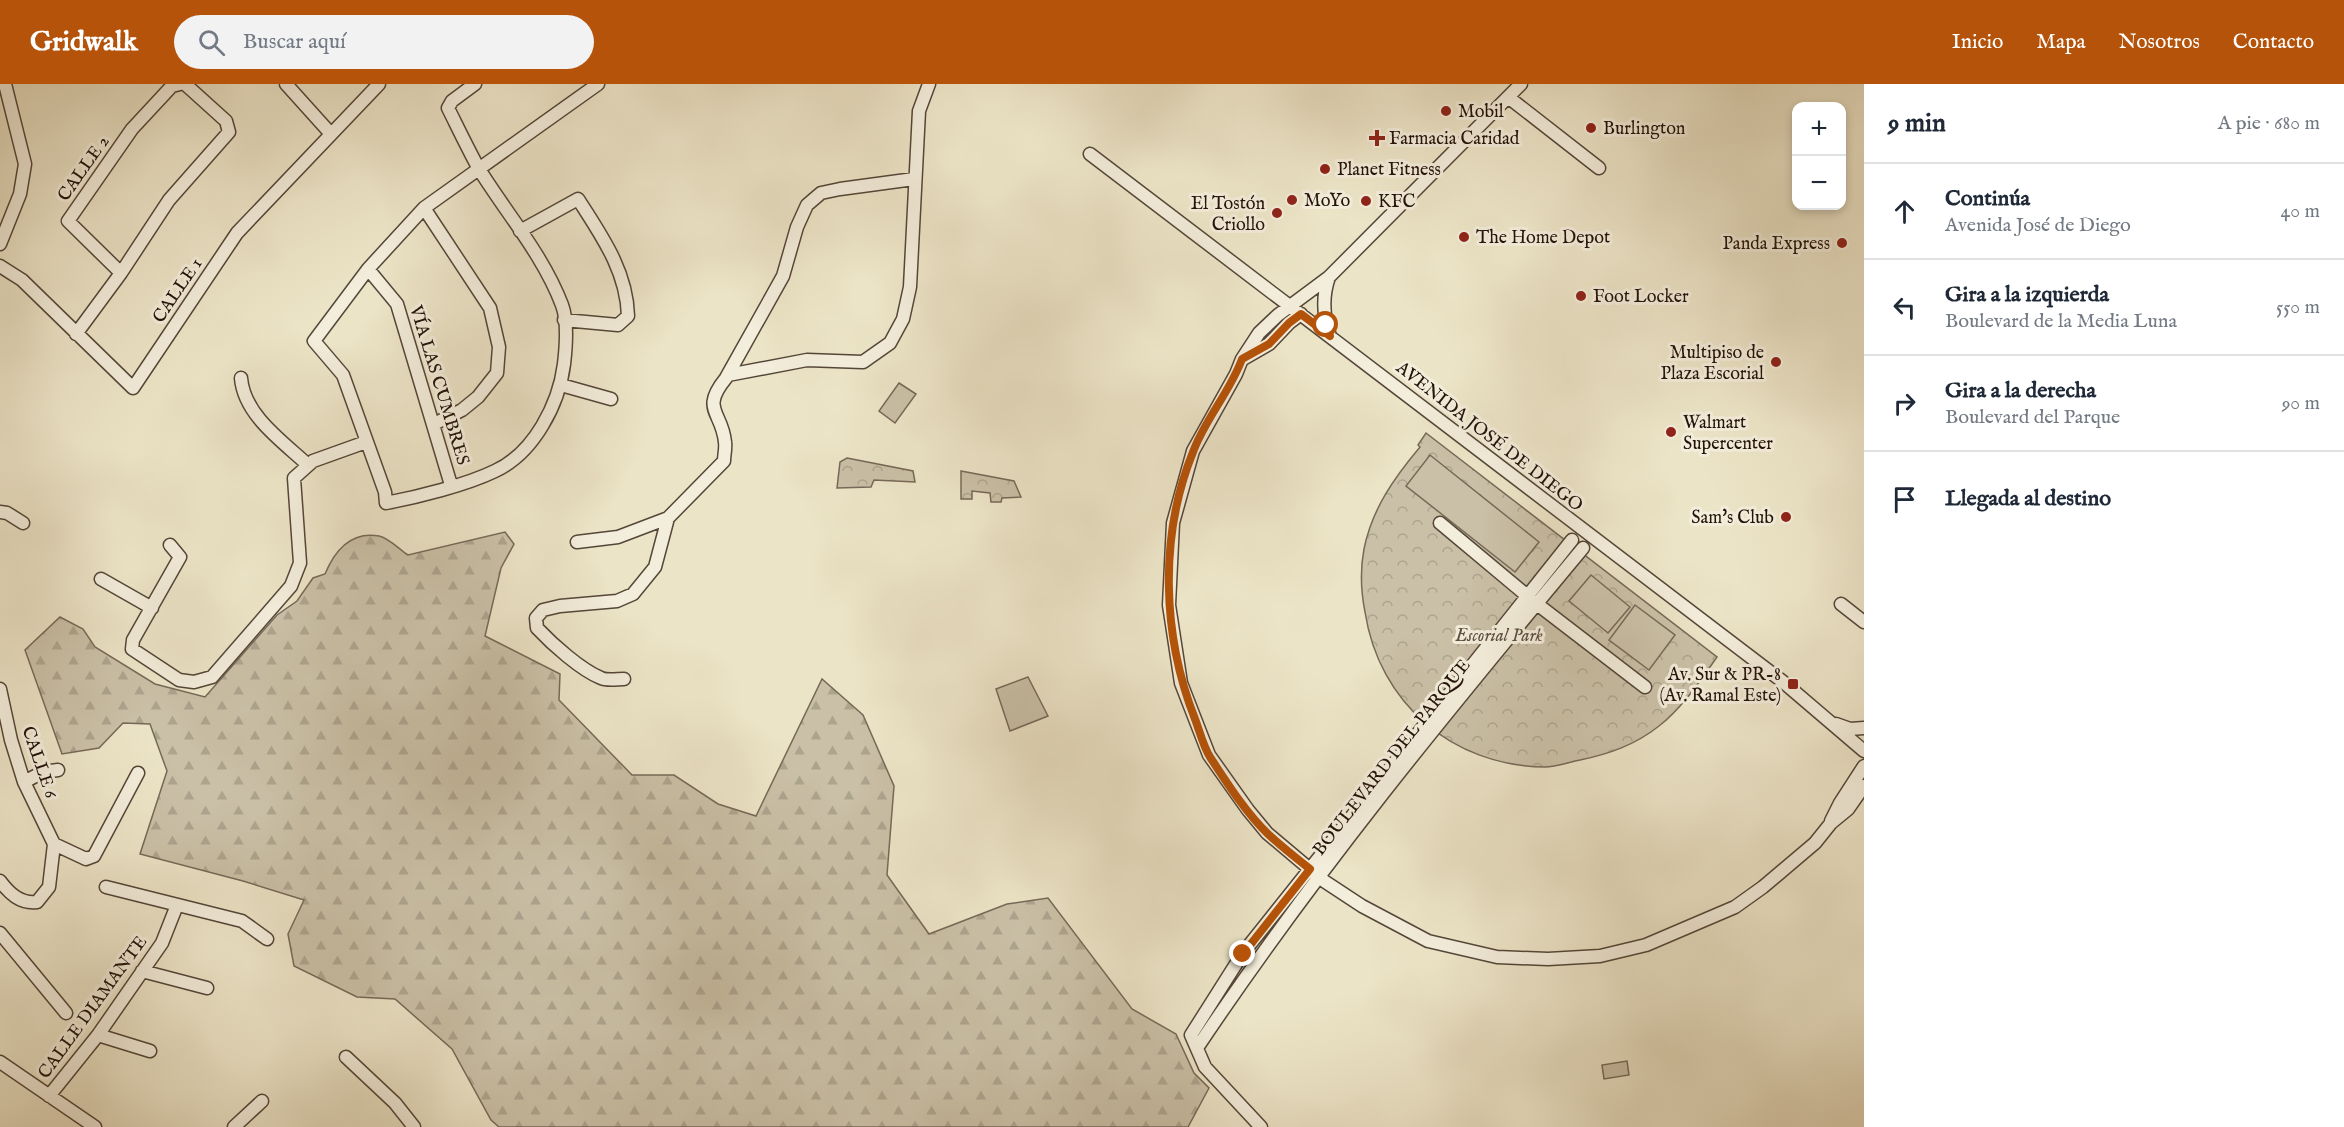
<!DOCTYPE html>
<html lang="es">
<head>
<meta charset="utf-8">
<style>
  body { margin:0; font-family:"IM FELL English",serif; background:#f2f2f3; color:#1f2937 }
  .controls { position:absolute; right:18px; top:18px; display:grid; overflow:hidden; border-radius:12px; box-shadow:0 3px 9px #0003 }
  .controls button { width:54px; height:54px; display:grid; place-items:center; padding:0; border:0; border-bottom:2px solid #e0e1e3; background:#fff; color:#1f2937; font:30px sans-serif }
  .stop { position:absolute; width:18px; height:18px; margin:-14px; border:4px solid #b45309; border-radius:50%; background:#fff }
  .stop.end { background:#b45309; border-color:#fff; box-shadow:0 2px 6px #0008 }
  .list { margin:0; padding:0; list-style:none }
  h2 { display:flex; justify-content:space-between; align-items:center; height:78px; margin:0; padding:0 24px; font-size:26px }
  h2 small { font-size:20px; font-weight:400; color:#747a83 }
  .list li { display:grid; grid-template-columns:39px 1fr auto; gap:18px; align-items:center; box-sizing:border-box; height:96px; padding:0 24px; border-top:2px solid #e0e1e3 }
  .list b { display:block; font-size:22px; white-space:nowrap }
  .list p { margin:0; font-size:20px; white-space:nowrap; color:#747a83 }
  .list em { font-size:20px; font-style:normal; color:#747a83 }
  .icon { flex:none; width:33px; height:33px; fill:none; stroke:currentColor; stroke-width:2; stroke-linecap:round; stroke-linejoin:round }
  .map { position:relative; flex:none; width:1864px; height:1043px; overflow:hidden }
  header { display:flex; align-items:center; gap:36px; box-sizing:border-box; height:84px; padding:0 30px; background:#b45309; color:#fff }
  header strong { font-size:28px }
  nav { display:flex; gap:33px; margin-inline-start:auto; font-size:21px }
  .search { width:420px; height:54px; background:#f2f2f3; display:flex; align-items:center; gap:15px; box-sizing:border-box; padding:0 21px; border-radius:33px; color:#747a83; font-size:22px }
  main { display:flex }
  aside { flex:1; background:#fff }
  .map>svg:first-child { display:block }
  .forest { fill:url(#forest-firs); stroke:#766958; stroke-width:1.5 }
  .park { fill:url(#park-crowns); stroke:#766958; stroke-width:1.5 }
  .pitch { fill:#cac0a7; stroke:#766958; stroke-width:1.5 }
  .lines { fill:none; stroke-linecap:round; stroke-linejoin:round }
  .minor-casing { stroke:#544638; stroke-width:15 }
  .minor { stroke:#f3eddb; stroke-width:12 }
  .route { stroke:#b45309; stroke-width:8 }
  .poi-dot { fill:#8f2418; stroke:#f3eddb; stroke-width:2 }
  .labels { text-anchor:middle; stroke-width:6; stroke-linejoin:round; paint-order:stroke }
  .poi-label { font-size:18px; fill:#221208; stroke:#f3eddb; text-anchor:start }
  .street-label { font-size:18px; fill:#221208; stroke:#f3eddb }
  .park-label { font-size:18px; font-style:italic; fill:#5d4f40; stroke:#f3eddb }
</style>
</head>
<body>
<header>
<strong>Gridwalk</strong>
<div class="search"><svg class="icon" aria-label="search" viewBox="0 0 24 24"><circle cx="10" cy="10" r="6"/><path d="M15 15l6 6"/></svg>Buscar aquí</div>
<nav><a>Inicio</a><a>Mapa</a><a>Nosotros</a><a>Contacto</a></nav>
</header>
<main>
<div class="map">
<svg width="1864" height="1043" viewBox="0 0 1864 1043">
  <defs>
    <pattern id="forest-firs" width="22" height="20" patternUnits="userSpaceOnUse" patternTransform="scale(1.5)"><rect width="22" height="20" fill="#cac0a7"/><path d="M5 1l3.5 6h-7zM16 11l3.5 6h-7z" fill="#ada48e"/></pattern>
    <pattern id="park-crowns" width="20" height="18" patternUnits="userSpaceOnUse" patternTransform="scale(1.5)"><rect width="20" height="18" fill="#cac0a7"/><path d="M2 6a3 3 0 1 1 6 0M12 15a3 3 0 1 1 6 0" fill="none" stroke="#ada48e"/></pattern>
  </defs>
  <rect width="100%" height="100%" fill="#ece4c7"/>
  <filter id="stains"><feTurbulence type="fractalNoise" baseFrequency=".00333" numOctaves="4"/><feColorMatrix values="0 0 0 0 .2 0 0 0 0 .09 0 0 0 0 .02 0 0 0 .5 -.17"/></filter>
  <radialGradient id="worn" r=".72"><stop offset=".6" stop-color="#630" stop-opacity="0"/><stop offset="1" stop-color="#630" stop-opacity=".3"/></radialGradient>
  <path class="forest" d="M505,448l9,12 -13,24 -16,68 75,38 -1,26 73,75h42l44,29 38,12 66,-137 41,36 31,71 -7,89 42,59 78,-30 41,-6 84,111 44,25 18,39 15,15 -21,39h-689l-8,-7 -39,-71 -57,-50 -38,-2 -63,-31 -6,-32 16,-34 -61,-19 -103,-27 27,-83 -17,-47 -27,-1 -24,25 -37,6 -37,-104 35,-33 23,12 12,18 60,37 50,13 72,-82 20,-14 16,-23 12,-4c10,-24 26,-43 54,-38 10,2 21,14 29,19z"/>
  <path class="park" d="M1426,349l291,224c-17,24 -35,51 -58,69 -24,19 -50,28 -79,34 -11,2 -24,7 -35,7 -93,-1 -166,-64 -180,-155 -4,-20 -5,-42 -1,-63 8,-40 30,-71 56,-102l-2,-2z
    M847,374l66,13 2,11 -41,-2 -3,7 -34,1 3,-26z
    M961,387l53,10 7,16 -19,1 -1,4h-10l-1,-9 -18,-2v8h-11z"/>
  <path class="pitch" d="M899,299l17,11 -21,29 -16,-12z
    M1430,371l109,87 -24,30 -109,-86z
    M1591,491l39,32 -22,26 -39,-32z
    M1635,521l40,30 -26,35 -40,-30z
    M1028,593l20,39 -38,15 -14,-42z
    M1627,977l2,14 -25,4 -2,-14z"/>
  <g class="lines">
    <defs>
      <path id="minor" d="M180,0l-8,2 -40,43 -64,92 53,52 48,-73 60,-68 -3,-11 -41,-37
        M286,0l45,50
        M475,0l-23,17 -4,7c10,20 20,41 31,61 28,45 64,86 83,136 6,16 4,42 2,59 -5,40 -30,89 -69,107 -29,14 -77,26 -109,32l-1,-11 -42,-117 -29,-34 54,-72 56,-61 174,-124
        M1521,0l-192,193 -51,38 -19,18 -17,26 -6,15 -43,77 -20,72 -4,82 12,78 28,72 39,55 19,23 57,48 38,25 66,35 69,16 51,2 52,-3 46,-11 89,-38 28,-20 52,-44 16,-20 17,-14 16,-23
        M1508,13l91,71
        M1090,70l692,527 82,70
        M424,124l66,100 9,39 -2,26 -19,24 -16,13 -28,14
        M520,147l58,-32c23,36 49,72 50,117l-10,9 -54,-5
        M0,160l20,-50 5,-30 -20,-80
        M0,182l22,14 111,108 104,-155 142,-149
        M368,185l29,35 54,181
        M1329,193c-7,20 -6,39 1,59
        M76,250l45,-61
        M1243,275l26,-15 20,-21 12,-9
        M728,291l79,-15 56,2 27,-19 13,-24 7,-32 9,-176 10,-27
        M241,294c3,37 41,63 67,87
        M561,301l50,14
        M0,428l7,1 16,10
        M1440,439l97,81 108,83
        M577,458l41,-5 50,-19
        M170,461l10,12 -47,83 -1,9 47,31 15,2 18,-5 79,-91 9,-23 -6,-85 19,-17 53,-19
        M101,495l51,29
        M1841,520l23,18
        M624,595c-7,0 -17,2 -23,-1 -20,-8 -49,-34 -64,-50l-1,-10 7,-8 17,-4 57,-5 16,-7 22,-27 13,-49 56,-57c0,-6 2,-13 1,-19 -3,-31 -25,-32 1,-64l57,-102 14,-49 10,-22 14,-12 19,-4 74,-10
        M0,605l11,51 13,42 30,62 32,15 8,-3 44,-83
        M1836,640l14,5 14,-1
        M24,698l19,-10 15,-2
        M1831,737l9,-18 24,-37
        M0,797c9,12 20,23 37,21l12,-15 5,-43
        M106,803l136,34 25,18
        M0,849l66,80
        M142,887l65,17
        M98,951l52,16
        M1197,964c117,-175 251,-338 386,-500
        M346,973l49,46 19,24
        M0,978l95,65
        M49,1012l49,-61 64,-92 15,-38
        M234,1043l28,-26
        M1261,1043l-56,-60 -14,-32 52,-82 329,-413"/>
    </defs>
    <use href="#minor" class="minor-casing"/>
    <use href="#minor" class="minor"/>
  </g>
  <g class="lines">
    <path class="route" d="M1243,870l67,-85c-14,-11 -29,-23 -42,-35 -22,-21 -41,-51 -58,-77 -7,-11 -10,-25 -15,-38 -33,-84 -36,-183 -2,-267 12,-33 37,-60 49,-93l27,-15 20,-21 12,-9 29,22 -4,-11"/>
  </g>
  <g class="poi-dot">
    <circle cx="1446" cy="27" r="6"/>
    <circle cx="1591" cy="44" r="6"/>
    <path d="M1374 45h6v6h6v6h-6v6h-6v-6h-6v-6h6z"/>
    <circle cx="1325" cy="85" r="6"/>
    <circle cx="1292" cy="116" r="6"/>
    <circle cx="1366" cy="117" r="6"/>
    <circle cx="1277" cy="129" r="6"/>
    <circle cx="1464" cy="153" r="6"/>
    <circle cx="1842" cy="159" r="6"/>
    <circle cx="1581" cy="212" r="6"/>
    <circle cx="1776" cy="278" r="6"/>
    <circle cx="1671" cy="348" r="6"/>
    <circle cx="1786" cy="433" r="6"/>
    <rect x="1787" y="594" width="12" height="12" rx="3"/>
  </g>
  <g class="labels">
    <g class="poi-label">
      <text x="1458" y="33">Mobil</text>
      <text x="1603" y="50">Burlington</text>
      <text x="1389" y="60">Farmacia Caridad</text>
      <text x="1337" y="91">Planet Fitness</text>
      <text x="1304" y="122">MoYo</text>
      <text x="1378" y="123">KFC</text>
      <text x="1265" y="125" text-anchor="end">El Tostón<tspan x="1265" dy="21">Criollo</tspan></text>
      <text x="1476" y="159">The Home Depot</text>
      <text x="1830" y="165" text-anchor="end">Panda Express</text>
      <text x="1593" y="218">Foot Locker</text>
      <text x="1764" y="274" text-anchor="end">Multipiso de<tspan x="1764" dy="21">Plaza Escorial</tspan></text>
      <text x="1683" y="344">Walmart<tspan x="1683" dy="21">Supercenter</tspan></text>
      <text x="1774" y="439" text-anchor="end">Sam's Club</text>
      <text x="1781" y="596" text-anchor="end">Av. Sur &amp; PR-8<tspan x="1781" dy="21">(Av. Ramal Este)</tspan></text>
    </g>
    <g class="street-label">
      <text transform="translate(83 84) rotate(-55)" y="6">CALLE 2</text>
      <text transform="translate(177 206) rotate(-56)" y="6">CALLE 1</text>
      <text transform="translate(440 301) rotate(73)" y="6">VÍA LAS CUMBRES</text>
      <text transform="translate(1490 352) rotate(38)" y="6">AVENIDA JOSÉ DE DIEGO</text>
      <text transform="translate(1391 673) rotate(-52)" y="6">BOULEVARD DEL PARQUE</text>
      <text transform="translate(40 678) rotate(71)" y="6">CALLE 6</text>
      <text transform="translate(92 923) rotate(-54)" y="6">CALLE DIAMANTE</text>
    </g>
    <g class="park-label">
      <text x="1499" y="557">Escorial Park</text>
    </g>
  </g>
  <rect width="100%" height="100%" filter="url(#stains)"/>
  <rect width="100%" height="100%" fill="url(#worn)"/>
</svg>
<div class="controls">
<button>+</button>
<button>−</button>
</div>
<div class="stop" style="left:1326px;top:241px"></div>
<div class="stop end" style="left:1243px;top:870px"></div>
</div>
<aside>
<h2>9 min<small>A pie · 680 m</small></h2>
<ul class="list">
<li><svg class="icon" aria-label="ahead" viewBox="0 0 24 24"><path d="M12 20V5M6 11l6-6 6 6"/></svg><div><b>Continúa</b><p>Avenida José de Diego</p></div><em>40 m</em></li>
<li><svg class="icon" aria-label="left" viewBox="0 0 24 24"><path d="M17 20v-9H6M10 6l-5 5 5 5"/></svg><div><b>Gira a la izquierda</b><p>Boulevard de la Media Luna</p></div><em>550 m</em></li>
<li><svg class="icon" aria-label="right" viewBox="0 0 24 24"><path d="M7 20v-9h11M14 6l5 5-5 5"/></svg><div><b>Gira a la derecha</b><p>Boulevard del Parque</p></div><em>90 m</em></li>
<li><svg class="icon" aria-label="arrive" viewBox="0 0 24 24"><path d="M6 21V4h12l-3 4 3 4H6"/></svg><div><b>Llegada al destino</b></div></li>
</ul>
</aside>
</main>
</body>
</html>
